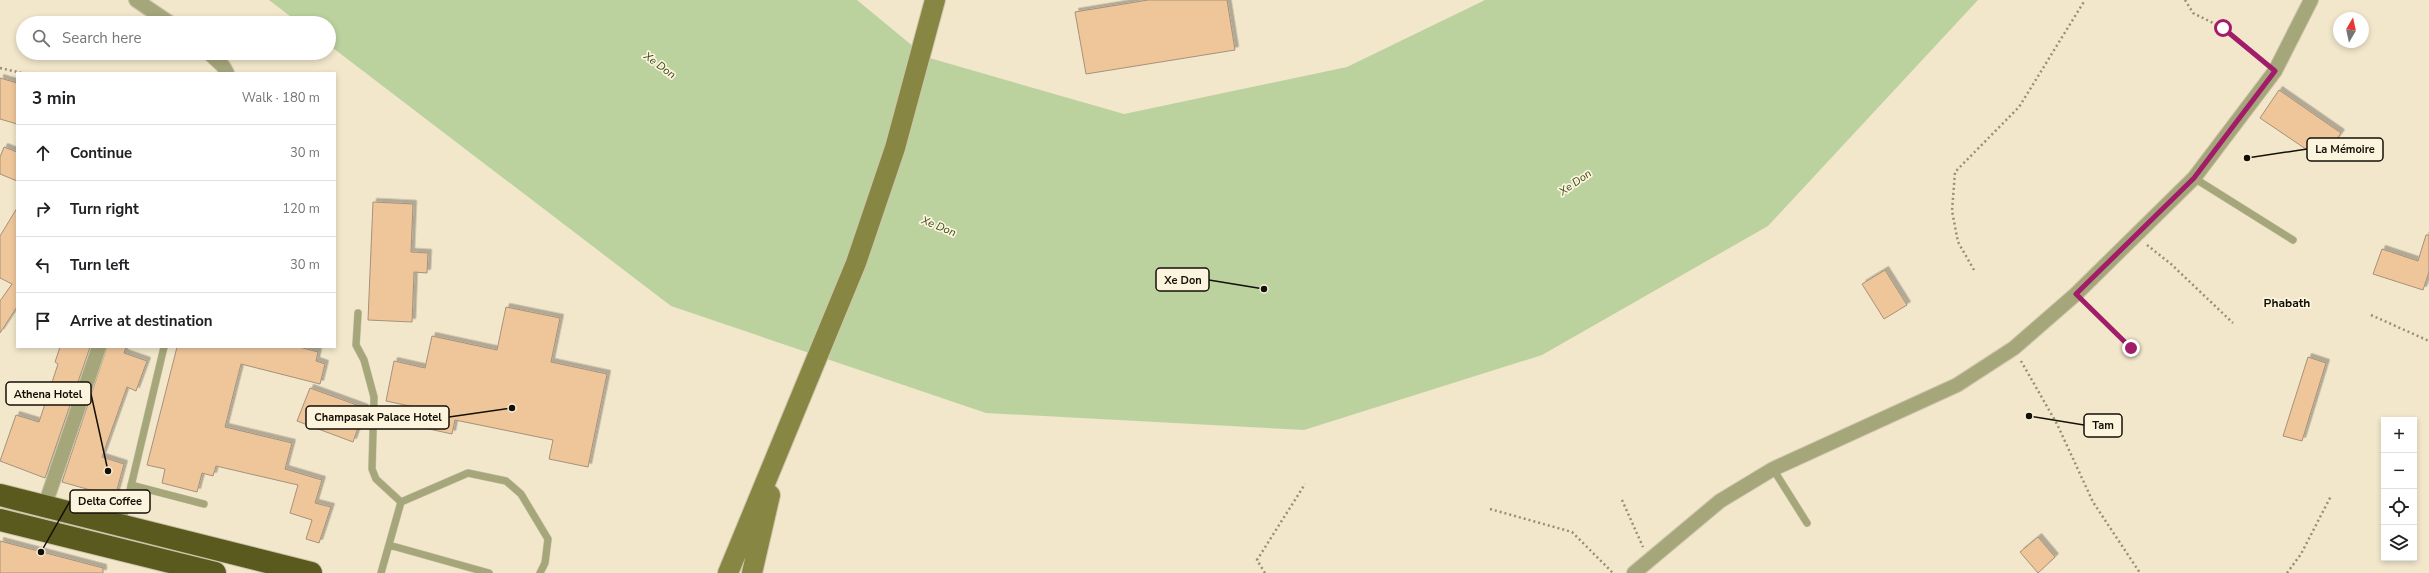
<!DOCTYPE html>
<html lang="en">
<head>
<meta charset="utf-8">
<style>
  body { margin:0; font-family:"Nunito Sans",sans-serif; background:#f6f6f6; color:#202124 }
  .controls { position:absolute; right:12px; bottom:12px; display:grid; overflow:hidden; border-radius:0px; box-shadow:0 2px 6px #0003 }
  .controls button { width:36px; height:36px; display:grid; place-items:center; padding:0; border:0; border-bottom:1px solid #e0e0e0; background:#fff; color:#202124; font:20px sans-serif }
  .compass { position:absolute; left:2333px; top:12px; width:36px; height:36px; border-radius:50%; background:#fff; box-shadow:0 2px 6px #0003; rotate:9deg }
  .stop { position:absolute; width:12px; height:12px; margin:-9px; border:3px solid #a11c69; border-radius:50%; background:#fff }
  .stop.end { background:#a11c69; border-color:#fff; box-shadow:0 1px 4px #0008 }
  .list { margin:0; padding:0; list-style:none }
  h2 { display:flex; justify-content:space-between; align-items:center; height:52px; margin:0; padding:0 16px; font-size:17px }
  h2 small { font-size:13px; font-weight:400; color:#757577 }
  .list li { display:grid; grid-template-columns:26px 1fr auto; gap:12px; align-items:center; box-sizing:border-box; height:56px; padding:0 16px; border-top:1px solid #e0e0e0 }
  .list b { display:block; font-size:15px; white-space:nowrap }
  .list em { font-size:13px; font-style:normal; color:#757577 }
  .icon { flex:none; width:22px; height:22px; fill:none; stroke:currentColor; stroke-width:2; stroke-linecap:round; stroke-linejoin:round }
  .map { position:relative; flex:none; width:2429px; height:573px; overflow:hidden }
  .search { position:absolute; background:#fff; box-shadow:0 2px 6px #0003; left:16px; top:16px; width:320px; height:44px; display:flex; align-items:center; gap:10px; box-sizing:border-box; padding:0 14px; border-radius:22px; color:#757577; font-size:15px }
  .panel { position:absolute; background:#fff; box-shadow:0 2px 6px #0003; left:16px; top:72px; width:320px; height:276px; border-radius:0px }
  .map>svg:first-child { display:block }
  .water { fill:#bbd29f }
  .building { fill:#eec69a; stroke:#a5917c; filter:url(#shadow) }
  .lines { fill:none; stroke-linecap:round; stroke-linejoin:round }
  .lane-casing { stroke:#cec5ac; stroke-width:8 }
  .street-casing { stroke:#cec5ac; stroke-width:16 }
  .secondary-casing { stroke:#cec5ac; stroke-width:22 }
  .highway-casing { stroke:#cec5ac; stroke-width:24 }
  .path { stroke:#968e79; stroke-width:2.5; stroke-dasharray:2 3; stroke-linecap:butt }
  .lane { stroke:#a6a67b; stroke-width:7 }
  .street { stroke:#a6a67b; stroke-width:14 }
  .secondary { stroke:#878642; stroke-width:20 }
  .highway { stroke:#5a591e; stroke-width:22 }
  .route { stroke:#a11c69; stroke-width:5 }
  .labels { text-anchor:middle; stroke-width:3.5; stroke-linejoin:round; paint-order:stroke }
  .water-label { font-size:11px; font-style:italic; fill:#334811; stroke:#fdf4de }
  .quarter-label { font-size:12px; font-weight:bold; fill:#141007; stroke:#fdf4de }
  .leader { fill:none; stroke:#141007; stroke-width:1.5 }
  .callout-dot { fill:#141007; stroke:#fdf4de; stroke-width:1.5 }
  .callout { fill:#fdf4de; stroke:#141007; stroke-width:1.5 }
  .callout-label { font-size:11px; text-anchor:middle; font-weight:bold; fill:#141007 }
</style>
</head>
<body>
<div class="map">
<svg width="2429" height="573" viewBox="0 0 2429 573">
  <defs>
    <filter id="shadow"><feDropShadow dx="3.5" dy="-3.5" stdDeviation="0" flood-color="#0004"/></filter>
  </defs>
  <rect width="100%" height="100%" fill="#f2e7cb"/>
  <path class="water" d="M269,0h588l69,57 198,57 223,-47 138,-67h493l-210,226 -226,129 -238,75 -318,-17 -315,-107 -342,-261v-22h-30z"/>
  <path class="building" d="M1148,0h79l8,50 -149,24 -11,-62z
    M0,78l17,5v41l-17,-5z
    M2279,90l62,43 -19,27 -62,-42z
    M4,147l13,5v29l-17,-7v-17z
    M373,202l40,2 -2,48 17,1 -1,20 -13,-1 -2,50 -44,-2z
    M17,208v99l-17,26v-32l12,-17 -12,-6v-42z
    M2426,235h3v37l-6,18 -50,-16 9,-25 36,12z
    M1885,270l22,35 -23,14 -22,-35z
    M506,307l54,11 -9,44 56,12 -19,93 -39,-8 4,-19 -98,-20 -3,14 -37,-8 4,-18 -33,-7 8,-40 31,7 7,-32 65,14z
    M60,347h30l-45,131 -45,-17 16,-46 23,7 19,-58 -3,-2z
    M107,347h19l-2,6 23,8 -11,30 -9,-4 -25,70 22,7 -9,33 -53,-15z
    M177,347h122l19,5 -2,9 9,3 -5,20 -79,-20 -16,63 67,16 -7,26 37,11 -7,23 16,4 -12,36 -13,-4 6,-19 -22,-7 8,-28 -82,-19 -3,10 -11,-3 -5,19 -35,-9 3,-14 -18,-4z
    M2308,357l18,6 -24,78 -19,-5z
    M310,388l55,20 -12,34 -56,-21z
    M2038,537l17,20 -17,16 -18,-21z
    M0,541l103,27v5h-103z"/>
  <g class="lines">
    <defs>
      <path id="lane" d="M2194,178l99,62
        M358,313l-2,32 8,15 10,37 -2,72 4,10 25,23
        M1773,469l34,54
        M131,485l73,19
        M122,524l42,-177
        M389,545l100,28
        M381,573l20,-71 67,-29 38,8 15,13 27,45 -3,24 -5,10"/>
      <path id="street" d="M136,0l34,23
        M209,53l14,13 4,7
        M45,505l54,-158
        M1634,573l86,-72 53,-32 184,-84 57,-37 62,-54 118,-116 81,-107 36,-71"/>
      <path id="secondary" d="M728,573l128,-310 39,-115 40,-148
        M752,573l18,-78"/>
      <path id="highway" d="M0,495l311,78
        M0,520l215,53"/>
    </defs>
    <use href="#lane" class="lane-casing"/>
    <use href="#street" class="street-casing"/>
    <use href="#secondary" class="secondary-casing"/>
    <use href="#highway" class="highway-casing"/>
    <path class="path" d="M2185,0l8,13 30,15 40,33
      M0,68l22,5
      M2147,245l24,19 62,59
      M1974,270l-16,-28 -6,-31 3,-39 64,-65 66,-107
      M2086,305l45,43
      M2371,315l58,26
      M2021,361l36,63 36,78 47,71
      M1622,500l21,47
      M1490,509l82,23 41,41
      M1265,573l-8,-13 48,-76
      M2287,573l14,-19 30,-58"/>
    <use href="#lane" class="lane"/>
    <use href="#street" class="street"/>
    <use href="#secondary" class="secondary"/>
    <use href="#highway" class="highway"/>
  </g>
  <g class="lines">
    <path class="route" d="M2131,348l-55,-54 118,-116 81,-107 -52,-43"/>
  </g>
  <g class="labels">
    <g class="water-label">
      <text transform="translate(660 65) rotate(36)" y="4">Xe Don</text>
      <text transform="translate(1575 182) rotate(-35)" y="4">Xe Don</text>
      <text transform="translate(939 226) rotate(22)" y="4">Xe Don</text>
    </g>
    <g class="quarter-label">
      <text x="2287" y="307">Phabath</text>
    </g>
  </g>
  <path class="leader" d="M2247 158L2307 149M1264 289L1209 280M108 471L91 394M512 408L449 417M2029 416L2084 425M41 552L70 501"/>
  <g class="callout-dot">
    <circle cx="2247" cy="158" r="4"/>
    <circle cx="1264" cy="289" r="4"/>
    <circle cx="108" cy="471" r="4"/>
    <circle cx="512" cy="408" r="4"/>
    <circle cx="2029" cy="416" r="4"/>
    <circle cx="41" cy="552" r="4"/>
  </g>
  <g class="callout">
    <rect x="2307" y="138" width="76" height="23" rx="4"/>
    <rect x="1156" y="268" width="53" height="23" rx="4"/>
    <rect x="6" y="382" width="85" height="23" rx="4"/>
    <rect x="306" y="406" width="143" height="23" rx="4"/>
    <rect x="2084" y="414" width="38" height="23" rx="4"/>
    <rect x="70" y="490" width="80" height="23" rx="4"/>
  </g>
  <g class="callout-label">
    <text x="2345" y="153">La Mémoire</text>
    <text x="1183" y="284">Xe Don</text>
    <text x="48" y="398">Athena Hotel</text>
    <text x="378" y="421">Champasak Palace Hotel</text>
    <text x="2103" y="429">Tam</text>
    <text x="110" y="505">Delta Coffee</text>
  </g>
</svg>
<div class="controls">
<button>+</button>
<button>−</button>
<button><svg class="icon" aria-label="locate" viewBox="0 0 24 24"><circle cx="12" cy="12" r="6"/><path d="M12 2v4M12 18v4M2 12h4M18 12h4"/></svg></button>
<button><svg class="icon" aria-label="layers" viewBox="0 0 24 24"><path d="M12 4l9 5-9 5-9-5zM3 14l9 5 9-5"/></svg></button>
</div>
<svg class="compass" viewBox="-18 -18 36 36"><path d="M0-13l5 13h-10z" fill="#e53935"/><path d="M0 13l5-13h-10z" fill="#757577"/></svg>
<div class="stop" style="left:2223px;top:28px"></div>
<div class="stop end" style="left:2131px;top:348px"></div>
<div class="search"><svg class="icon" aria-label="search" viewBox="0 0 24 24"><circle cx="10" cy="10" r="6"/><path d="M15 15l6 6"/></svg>Search here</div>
<section class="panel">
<h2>3 min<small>Walk · 180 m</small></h2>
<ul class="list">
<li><svg class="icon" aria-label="ahead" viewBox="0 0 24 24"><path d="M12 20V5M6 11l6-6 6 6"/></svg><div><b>Continue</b></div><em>30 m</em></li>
<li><svg class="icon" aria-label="right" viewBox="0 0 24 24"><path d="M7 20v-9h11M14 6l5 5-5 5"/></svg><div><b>Turn right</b></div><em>120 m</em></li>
<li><svg class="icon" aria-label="left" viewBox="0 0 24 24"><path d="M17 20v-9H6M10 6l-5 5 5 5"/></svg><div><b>Turn left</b></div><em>30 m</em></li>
<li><svg class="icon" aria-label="arrive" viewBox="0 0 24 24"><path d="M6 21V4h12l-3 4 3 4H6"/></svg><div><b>Arrive at destination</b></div></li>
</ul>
</section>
</div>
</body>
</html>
